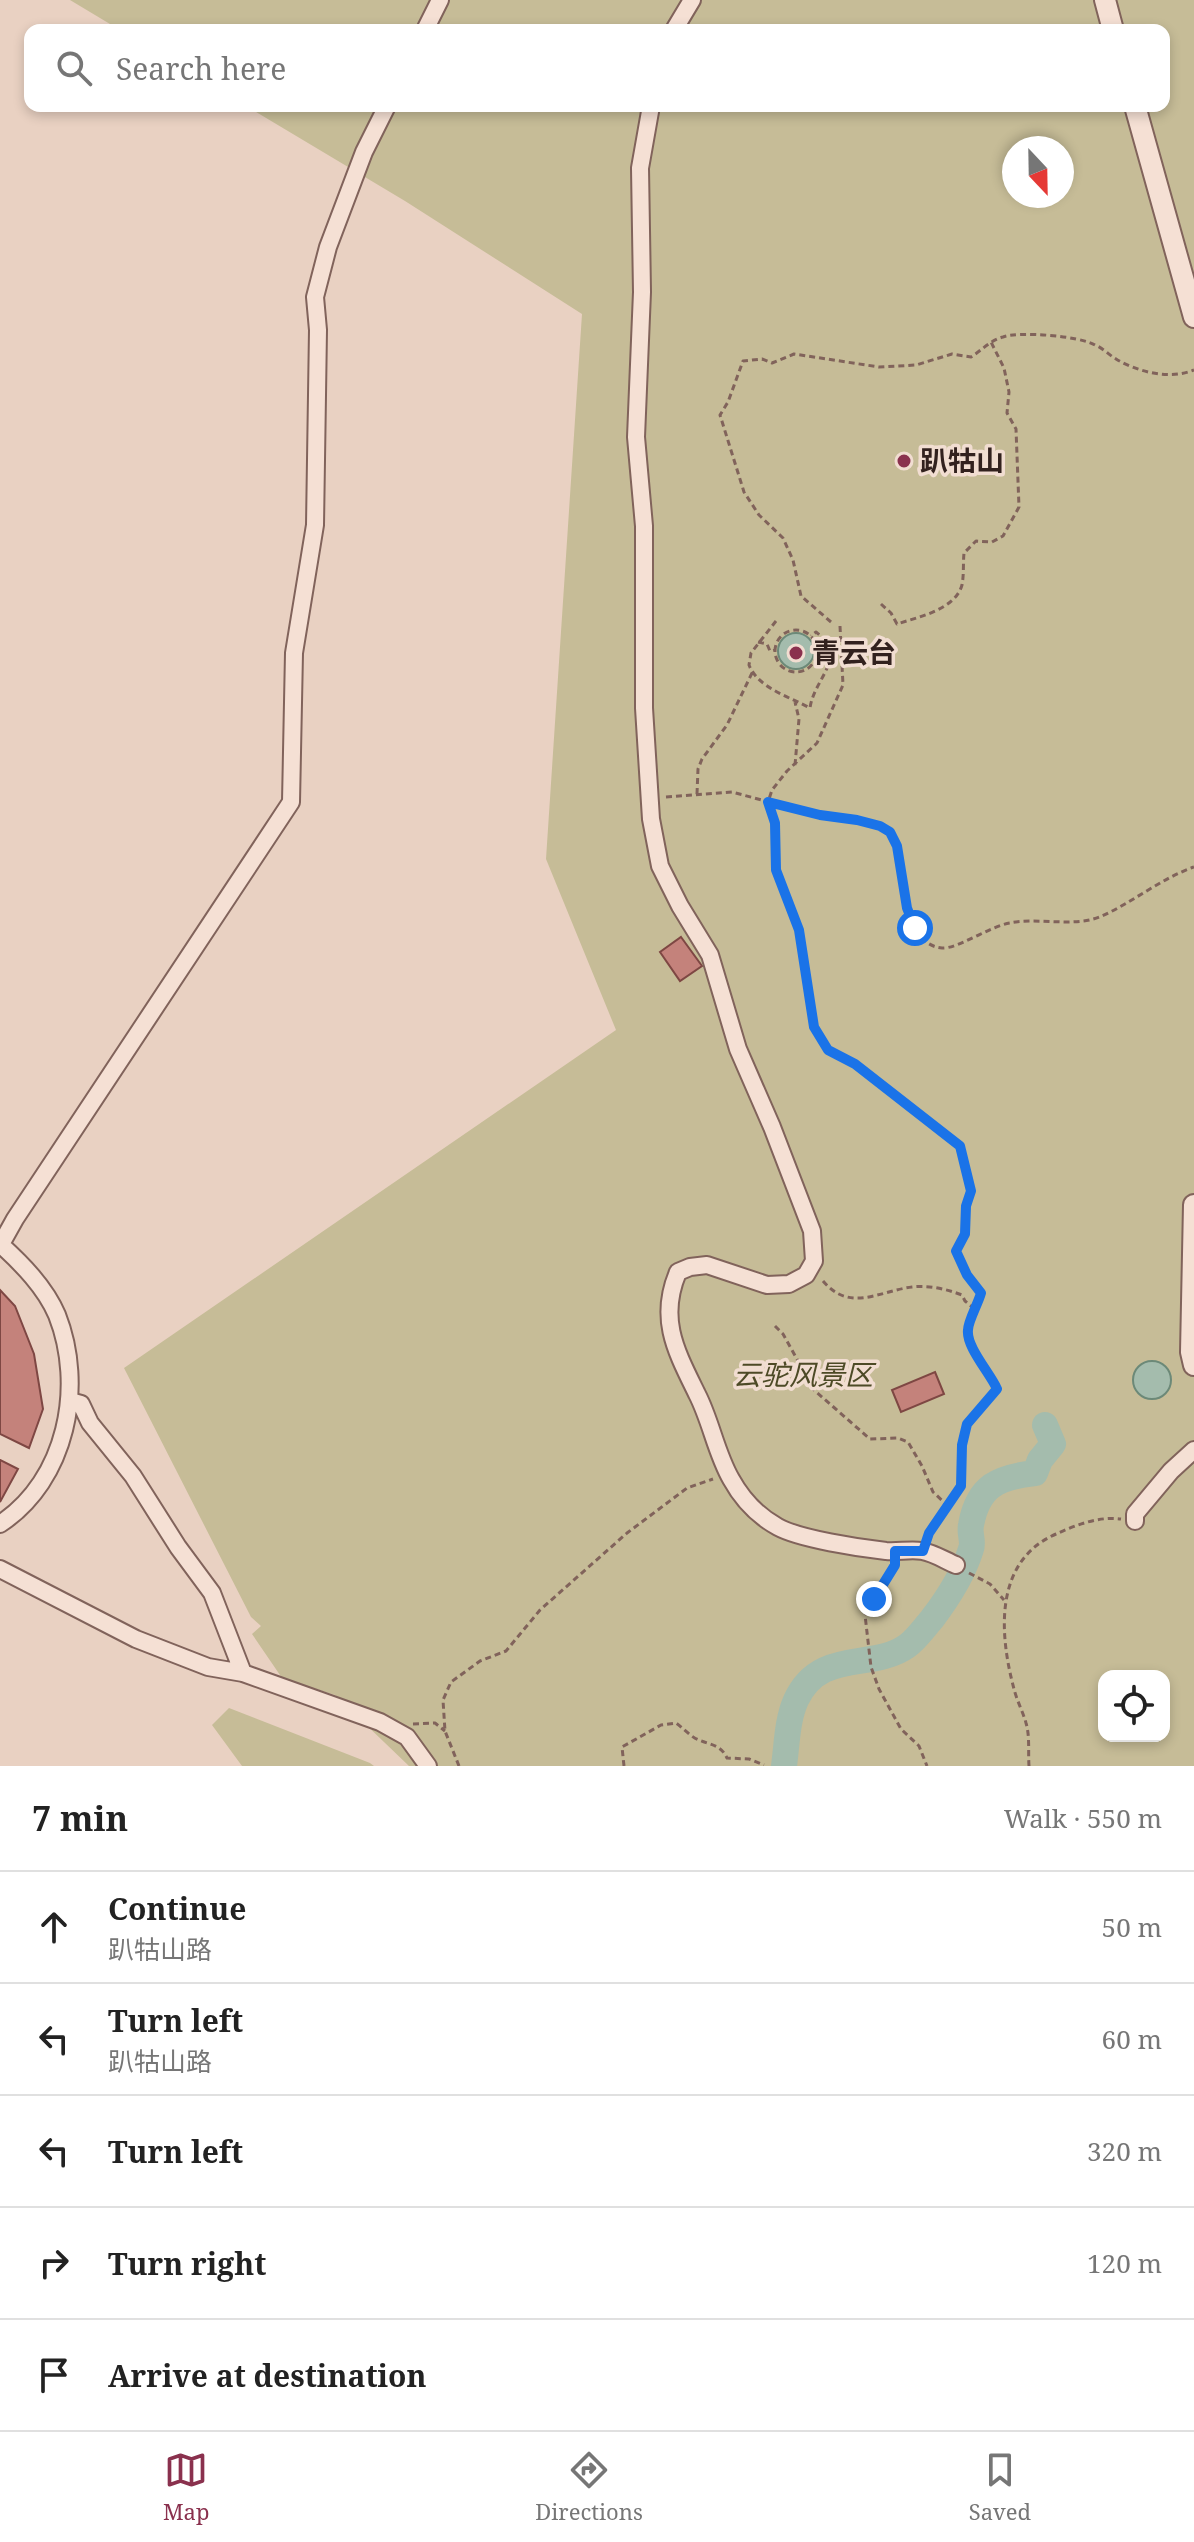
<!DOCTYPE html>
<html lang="en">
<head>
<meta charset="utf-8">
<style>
  body { margin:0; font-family:"Noto Serif","Noto Sans SC",serif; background:#f6f6f6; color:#222 }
  .controls { position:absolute; right:24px; bottom:24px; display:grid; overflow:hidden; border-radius:16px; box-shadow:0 4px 12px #0003 }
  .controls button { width:72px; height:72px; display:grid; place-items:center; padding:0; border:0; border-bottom:2px solid #e0e0e0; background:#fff; color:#222; font:40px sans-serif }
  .compass { position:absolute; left:1002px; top:136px; width:72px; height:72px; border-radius:50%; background:#fff; box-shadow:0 4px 12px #0003; rotate:158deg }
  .stop { position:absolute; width:24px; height:24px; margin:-18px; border:6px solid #1a73e8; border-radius:50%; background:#fff }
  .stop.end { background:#1a73e8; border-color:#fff; box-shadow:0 2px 8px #0008 }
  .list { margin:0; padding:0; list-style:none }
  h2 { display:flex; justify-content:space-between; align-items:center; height:104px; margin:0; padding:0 32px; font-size:34px }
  h2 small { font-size:26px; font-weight:400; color:#767676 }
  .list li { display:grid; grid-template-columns:52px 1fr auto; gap:24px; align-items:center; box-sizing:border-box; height:112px; padding:0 32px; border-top:2px solid #e0e0e0 }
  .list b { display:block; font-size:30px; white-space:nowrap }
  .list p { margin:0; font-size:26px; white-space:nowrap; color:#767676 }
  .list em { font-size:26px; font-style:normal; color:#767676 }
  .icon { flex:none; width:44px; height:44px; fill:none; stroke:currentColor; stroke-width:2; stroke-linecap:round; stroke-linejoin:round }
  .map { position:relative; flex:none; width:1194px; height:1766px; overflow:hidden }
  .search { position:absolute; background:#fff; box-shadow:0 4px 12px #0003; left:24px; right:24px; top:24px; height:88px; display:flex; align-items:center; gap:20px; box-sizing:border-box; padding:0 28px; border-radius:16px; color:#767676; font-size:30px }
  .sheet { height:664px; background:#fff }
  nav { display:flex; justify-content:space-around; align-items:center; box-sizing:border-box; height:112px; border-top:2px solid #e0e0e0; background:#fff; font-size:22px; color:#767676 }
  nav a { display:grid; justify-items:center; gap:4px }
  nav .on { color:#8a314e }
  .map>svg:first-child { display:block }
  .green { fill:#c6bc97; fill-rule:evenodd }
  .water { fill:#a4bcad; stroke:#6c8978; stroke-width:2 }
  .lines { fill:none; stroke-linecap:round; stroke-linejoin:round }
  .river { stroke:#a4bcad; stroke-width:26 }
  .building { fill:#c4827b; stroke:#7e4743; stroke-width:2 }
  .minor-casing { stroke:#81635b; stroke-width:20 }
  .tertiary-casing { stroke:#81635b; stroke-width:24 }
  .path { stroke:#81635b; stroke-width:3; stroke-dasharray:6 4; stroke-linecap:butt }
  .minor { stroke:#f5e0d4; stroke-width:16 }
  .tertiary { stroke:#f5e0d4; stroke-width:20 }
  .route { stroke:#1a73e8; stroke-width:10 }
  .poi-dot { fill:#8a314e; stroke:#f1ddd1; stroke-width:3 }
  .labels { text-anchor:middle; stroke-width:7; stroke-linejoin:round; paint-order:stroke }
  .poi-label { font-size:28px; font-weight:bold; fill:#32211e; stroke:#f1ddd1; text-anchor:start }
  .park-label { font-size:28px; font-style:italic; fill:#4d4a26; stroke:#f1ddd1 }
</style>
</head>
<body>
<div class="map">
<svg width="1194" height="1766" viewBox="0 0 1194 1766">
  <rect width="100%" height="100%" fill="#e9d1c2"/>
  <path class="green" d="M70,0h1124v1766h-785l-74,-71 -53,-17 -30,-44 9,-8 -10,-9 -127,-249 492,-338 -70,-171 36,-545 -177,-113 -159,-95h918v-76h-1044zM1014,148h48v48h-48zM1104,1676h60v60h-60z
    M229,1708l141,55 4,3h-132l-30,-41z"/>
  <path class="water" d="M778 651a18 18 0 1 1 36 0a18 18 0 1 1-36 0Z
    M1133 1380a19 19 0 1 1 38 0a19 19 0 1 1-38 0Z"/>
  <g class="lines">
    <path class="river" d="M784,1766c3,-22 3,-46 12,-66 24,-52 76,-29 111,-54 9,-6 18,-19 25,-27 16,-21 31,-44 39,-70 3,-8 -2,-15 0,-24 7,-39 27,-48 64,-52l5,-13 13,-16 -8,-19"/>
  </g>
  <path class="building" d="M681,937l21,29 -22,15 -20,-29z
    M0,1290l15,16 19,48 9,55 -14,39 -29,-14z
    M935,1372l9,22 -43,18 -9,-22z
    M0,1460l18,9 -18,33z"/>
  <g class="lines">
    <defs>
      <path id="minor" d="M425,30l15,-30
        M674,30l18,-30
        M651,106l-11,62 2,124 -6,145 8,89v182l7,111 9,47 20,40 30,49 28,94 34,78 40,104 2,30 -8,14 -17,9 -22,1 -60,-20 -17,2 -12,5c-20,47 -2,79 19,122 14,27 19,59 34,85 11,20 27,37 47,48 22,12 81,21 108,24 12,1 25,-2 36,0 12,2 24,10 34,14
        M0,1244c22,20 45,43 57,71 28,71 10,165 -57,209
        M1,1244l14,-25 276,-417 3,-149 21,-128 3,-195 -3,-33 13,-50 36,-95 23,-46
        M70,1401l11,3 9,19 43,53 45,71 34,46 31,80
        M1135,1521v-7l36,-43 23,-21
        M0,1569l136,70 72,28 35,6 137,49 27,15 21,29"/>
      <path id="tertiary" d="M1105,0l8,30
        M1135,106l59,211
        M1194,1205l-3,147 3,13"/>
    </defs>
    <use href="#minor" class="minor-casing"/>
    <use href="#tertiary" class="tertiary-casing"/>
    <path class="path" d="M881,604l10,9 6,11c21,-7 58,-14 65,-39 2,-10 1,-22 2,-32l12,-12 16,1 11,-6 16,-29 -3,-78 -9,-16 2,-21 -5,-24 -13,-26
      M776,621l-25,32 -2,12c9,23 41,32 61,43 4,-30 39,-50 6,-76l-5,4
      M831,622l-30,-26 -8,-36 -10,-22 -24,-23 -15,-23 -24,-77 8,-13 15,-41 19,-2 10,4 22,-9 85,13 37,-2 36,-11 19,3c11,-7 20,-17 32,-20 16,-6 77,-1 92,8 8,3 14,10 21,14 22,13 53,21 78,11
      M840,626l3,59 -26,58 -30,28 -15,19 -4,12 7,21 1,47 23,60 11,80 9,28 9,12 27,14 105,82 11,45 -5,15 -1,28 -9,17 11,24 14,18c-2,11 -13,29 -13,37 -2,17 22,43 29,59l-30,35 -5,21 -1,41 -33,50
      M775 651a21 21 0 1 1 42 0a21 21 0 1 1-42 0Z
      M758,642l9,2 3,7 5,-1
      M795,765l4,-46 -4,-17
      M697,794l1,-25 4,-10 25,-34 25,-52
      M666,797l66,-5 67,18 81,16c30,19 19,71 35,101 5,11 14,20 27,21 16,1 48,-22 68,-25 29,-6 65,5 92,-7 31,-14 60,-38 92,-49
      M823,1281c27,32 56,10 89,6 17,-2 34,2 50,8l3,6 6,5h5
      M775,1326l8,8 31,56 56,49 28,-1 10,4 14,24 11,26 14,13
      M894,1567l-29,48 6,52 8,22 22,40 18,17 8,20
      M969,1573l21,11 14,16
      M413,1724l22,-1 10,8
      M459,1766l-14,-35 -2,-31 8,-18 29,-21 26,-10 34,-41 87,-77 60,-45 26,-9
      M624,1766l-2,-19 39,-22 15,-2c7,5 16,15 23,17 12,5 22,5 28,18l22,1 15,6
      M1029,1766c-1,-14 1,-30 -3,-43 -3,-11 -9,-22 -12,-34 -15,-56 -20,-128 42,-155 20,-9 43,-18 65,-15"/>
    <use href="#minor" class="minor"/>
    <use href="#tertiary" class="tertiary"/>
  </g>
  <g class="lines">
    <path class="route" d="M874,1599l21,-34v-14h28l6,-18 32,-47 1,-41 5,-21 30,-35c-7,-16 -31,-42 -29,-59 0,-9 10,-26 13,-37l-14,-18 -11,-24 9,-17 1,-28 5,-15 -11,-45 -105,-82 -27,-14 -14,-23 -15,-97 -23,-60 -1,-47 -7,-21 52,13 37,5 23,6 10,6 7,14 10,62 8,20"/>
  </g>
  <g class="poi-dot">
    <circle cx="904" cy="461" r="8"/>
    <circle cx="796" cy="653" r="8"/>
  </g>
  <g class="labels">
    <g class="poi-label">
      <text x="920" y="471">趴牯山</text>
      <text x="812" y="663">青云台</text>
    </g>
    <g class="park-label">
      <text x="803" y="1385">云驼风景区</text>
    </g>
  </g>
</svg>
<div class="controls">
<button><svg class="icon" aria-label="locate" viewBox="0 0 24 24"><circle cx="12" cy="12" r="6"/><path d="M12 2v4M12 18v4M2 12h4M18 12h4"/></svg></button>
</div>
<svg class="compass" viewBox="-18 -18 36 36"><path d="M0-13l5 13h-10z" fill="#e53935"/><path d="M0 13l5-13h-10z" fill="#767676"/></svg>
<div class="stop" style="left:915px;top:928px"></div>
<div class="stop end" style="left:874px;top:1599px"></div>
<div class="search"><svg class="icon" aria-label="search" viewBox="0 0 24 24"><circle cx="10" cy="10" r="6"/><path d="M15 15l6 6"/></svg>Search here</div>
</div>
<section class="sheet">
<h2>7 min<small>Walk · 550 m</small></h2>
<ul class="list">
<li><svg class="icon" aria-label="ahead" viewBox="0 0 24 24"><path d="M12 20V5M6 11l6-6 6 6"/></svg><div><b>Continue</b><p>趴牯山路</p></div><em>50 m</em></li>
<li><svg class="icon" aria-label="left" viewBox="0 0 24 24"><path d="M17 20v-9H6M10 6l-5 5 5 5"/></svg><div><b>Turn left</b><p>趴牯山路</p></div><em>60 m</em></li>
<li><svg class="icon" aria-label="left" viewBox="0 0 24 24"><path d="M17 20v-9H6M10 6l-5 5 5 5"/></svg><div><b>Turn left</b></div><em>320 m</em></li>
<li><svg class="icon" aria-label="right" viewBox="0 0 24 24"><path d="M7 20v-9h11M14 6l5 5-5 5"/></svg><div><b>Turn right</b></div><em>120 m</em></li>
<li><svg class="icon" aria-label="arrive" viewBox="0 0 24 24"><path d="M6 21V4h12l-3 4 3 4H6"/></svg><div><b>Arrive at destination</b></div></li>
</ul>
</section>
<nav>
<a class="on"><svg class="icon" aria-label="map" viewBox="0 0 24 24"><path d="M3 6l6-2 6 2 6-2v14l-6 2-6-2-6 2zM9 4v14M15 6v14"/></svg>Map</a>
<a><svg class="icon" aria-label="directions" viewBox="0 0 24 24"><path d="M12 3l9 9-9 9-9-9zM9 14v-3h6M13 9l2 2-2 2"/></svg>Directions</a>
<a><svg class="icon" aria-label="saved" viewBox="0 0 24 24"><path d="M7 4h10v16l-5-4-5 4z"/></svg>Saved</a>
</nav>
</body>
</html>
